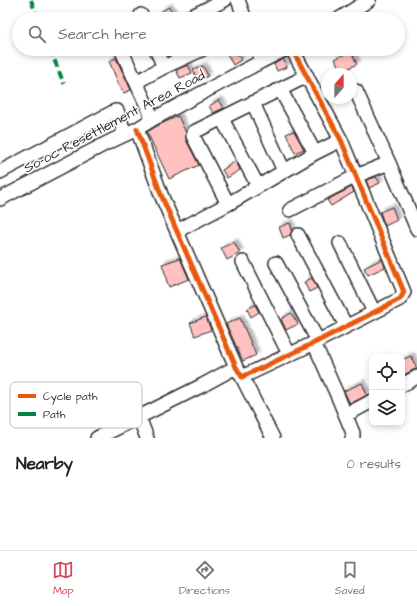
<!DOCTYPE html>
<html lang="en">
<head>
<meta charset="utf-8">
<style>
  body { margin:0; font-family:"Architects Daughter",sans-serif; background:#f2f2f2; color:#222 }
  .controls { position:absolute; right:12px; bottom:12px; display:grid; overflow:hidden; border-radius:8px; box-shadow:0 2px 6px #0003 }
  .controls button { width:36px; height:36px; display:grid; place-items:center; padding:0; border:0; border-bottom:1px solid #e0e0e0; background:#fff; color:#222; font:20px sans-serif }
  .compass { position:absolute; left:321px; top:68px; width:36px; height:36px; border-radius:50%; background:#fff; box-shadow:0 2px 6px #0003; rotate:21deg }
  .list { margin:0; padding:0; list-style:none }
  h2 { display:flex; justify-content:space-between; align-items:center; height:52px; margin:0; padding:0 16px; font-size:17px }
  h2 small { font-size:13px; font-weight:400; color:#767676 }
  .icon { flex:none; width:22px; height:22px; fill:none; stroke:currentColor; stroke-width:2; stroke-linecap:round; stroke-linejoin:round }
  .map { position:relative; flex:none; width:417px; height:438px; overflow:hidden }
  .search { position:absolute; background:#fff; box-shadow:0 2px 6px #0003; left:12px; right:12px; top:12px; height:44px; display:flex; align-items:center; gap:10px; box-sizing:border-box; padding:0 14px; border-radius:22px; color:#767676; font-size:15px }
  .sheet { height:112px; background:#fff }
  nav { display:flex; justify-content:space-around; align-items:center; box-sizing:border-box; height:56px; border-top:1px solid #e0e0e0; background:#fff; font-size:11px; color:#767676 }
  nav a { display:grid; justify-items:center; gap:2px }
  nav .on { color:#d1495b }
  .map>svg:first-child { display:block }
  .building { fill:#ffc2c1; stroke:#2b2b2b; filter:url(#shadow) }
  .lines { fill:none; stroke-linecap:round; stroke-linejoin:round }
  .minor-casing { stroke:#2b2b2b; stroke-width:16 }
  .minor { stroke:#fff; stroke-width:13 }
  .quiet { stroke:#00873e; stroke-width:4; stroke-dasharray:8 4; stroke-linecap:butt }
  .cycleway-casing { stroke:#fff; stroke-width:8 }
  .cycleway { stroke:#e8590c; stroke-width:5 }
  .labels { text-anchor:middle; stroke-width:3; stroke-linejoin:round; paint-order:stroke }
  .street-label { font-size:14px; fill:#2b2b2b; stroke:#fff }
  .key { fill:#fff; stroke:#bfbfbf; stroke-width:1 }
  .key-label { font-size:11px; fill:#2b2b2b }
</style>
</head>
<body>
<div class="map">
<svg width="417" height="438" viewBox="0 0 417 438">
  <defs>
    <filter id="shadow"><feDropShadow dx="3.5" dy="-3.5" stdDeviation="1" flood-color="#0004"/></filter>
  </defs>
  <rect width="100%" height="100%" fill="#fff"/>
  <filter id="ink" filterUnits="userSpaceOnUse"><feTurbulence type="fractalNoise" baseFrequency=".025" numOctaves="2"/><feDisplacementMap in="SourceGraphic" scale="8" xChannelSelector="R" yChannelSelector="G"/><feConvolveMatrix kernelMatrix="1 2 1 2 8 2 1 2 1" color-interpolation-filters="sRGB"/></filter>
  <g filter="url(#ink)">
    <path class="building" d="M169,7l7,12h-13l-3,-7z
      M235,50l6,10 -8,5 -6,-11z
      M351,51l6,13 -16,8 -6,-13z
      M116,58l15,32 -7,3 -5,-8 -10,-24z
      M283,59l4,8 -10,4 -3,-7z
      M188,65l4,8 -12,5 -4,-8z
      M203,66l5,10 -10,5 -5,-11z
      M219,100l5,8 -11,5 -4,-7z
      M178,116l8,17v7l13,25 -30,14 -22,-47 10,-6z
      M294,131l10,18 -9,4 -9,-19z
      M236,161l4,9 -13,8 -5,-8z
      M376,177l4,6 -11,5 -3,-8z
      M352,187l2,5 -23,14 -4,-6z
      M392,207l5,13 -12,6 -5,-14z
      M290,223l2,7 -2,5 -7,3 -4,-11z
      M234,242l6,11 -13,7 -6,-12z
      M180,258l9,21 -20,8 -3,-8h1l-5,-15z
      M382,259l3,8 -17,8 -4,-7z
      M312,278l5,10 -8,4 -5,-10z
      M255,305l4,7 -8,5 -4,-8z
      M291,313l7,11 -12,6 -5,-11z
      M206,317l5,13 -16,6 -5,-13z
      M240,318l16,37 -13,6 -17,-37z
      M411,356l6,13 -4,1 -11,6v-16z
      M362,383l5,12 -17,9 -6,-13z"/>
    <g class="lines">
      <defs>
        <path id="minor" d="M238,0l7,19
          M141,15l2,4
          M186,19l39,-19
          M339,19l30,-19
          M121,49l32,70
          M156,49l8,18
          M257,49l5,12
          M136,82l28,-15 39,-18
          M280,89l35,64
          M356,91l33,72 28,66
          M253,103l31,68
          M222,119l36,67
          M137,129l25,68 74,170 6,10 72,-34 86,-44 4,-7 -63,-152 -49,-91
          M0,172l115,-61h2l1,2 7,21
          M0,199l107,-56 30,-14 16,-10 109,-58 24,-12
          M228,204l-35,-68 1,-4 113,-56
          M290,210l66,-34 33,-13
          M177,231l51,-27 87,-51 26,-13
          M298,235l48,91
          M340,243l34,69
          M243,262l46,92
          M276,263l42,78
          M314,343l24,54 15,36v3l-1,2
          M242,377l31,61
          M402,385l15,-8
          M346,415l26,-14
          M139,417l8,21
          M97,438l106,-53 33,-18"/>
      </defs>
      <use href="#minor" class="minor-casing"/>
      <use href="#minor" class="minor"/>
      <path class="quiet" d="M31,0l7,19
        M50,49l14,35"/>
      <defs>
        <path id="cycleway" d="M137,129l25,68 74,170 6,10 72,-34 86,-44 4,-7 -63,-152 -49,-91"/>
      </defs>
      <use href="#cycleway" class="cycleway-casing"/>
      <use href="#cycleway" class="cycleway"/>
    </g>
  </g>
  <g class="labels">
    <g class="street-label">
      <text transform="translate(114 121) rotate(-28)" y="5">So-oc Resettlement Area Road</text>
    </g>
  </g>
  <rect x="10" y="382" width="132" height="46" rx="6" class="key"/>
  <rect x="18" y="394" width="18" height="4" fill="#e8590c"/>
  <rect x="18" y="412" width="18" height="4" fill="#00873e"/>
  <g class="key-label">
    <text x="43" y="400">Cycle path</text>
    <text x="43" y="418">Path</text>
  </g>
</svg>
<div class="controls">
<button><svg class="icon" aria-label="locate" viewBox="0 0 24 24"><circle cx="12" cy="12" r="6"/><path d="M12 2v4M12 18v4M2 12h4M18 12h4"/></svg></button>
<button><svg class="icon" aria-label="layers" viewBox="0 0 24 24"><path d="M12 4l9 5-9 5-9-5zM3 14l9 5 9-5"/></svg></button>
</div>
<svg class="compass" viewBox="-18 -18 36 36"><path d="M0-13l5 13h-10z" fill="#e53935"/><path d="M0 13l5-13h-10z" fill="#767676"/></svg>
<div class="search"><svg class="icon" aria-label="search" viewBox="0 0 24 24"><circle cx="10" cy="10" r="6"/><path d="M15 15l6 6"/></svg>Search here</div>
</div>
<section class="sheet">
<h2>Nearby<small>0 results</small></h2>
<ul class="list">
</ul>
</section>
<nav>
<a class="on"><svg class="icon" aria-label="map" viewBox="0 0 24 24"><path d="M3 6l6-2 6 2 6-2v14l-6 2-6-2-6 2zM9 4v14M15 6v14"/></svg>Map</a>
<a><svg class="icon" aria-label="directions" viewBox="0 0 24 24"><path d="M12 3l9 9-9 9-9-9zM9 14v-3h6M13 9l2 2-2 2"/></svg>Directions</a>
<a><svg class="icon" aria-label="saved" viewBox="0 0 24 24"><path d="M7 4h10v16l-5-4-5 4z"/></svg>Saved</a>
</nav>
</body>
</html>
